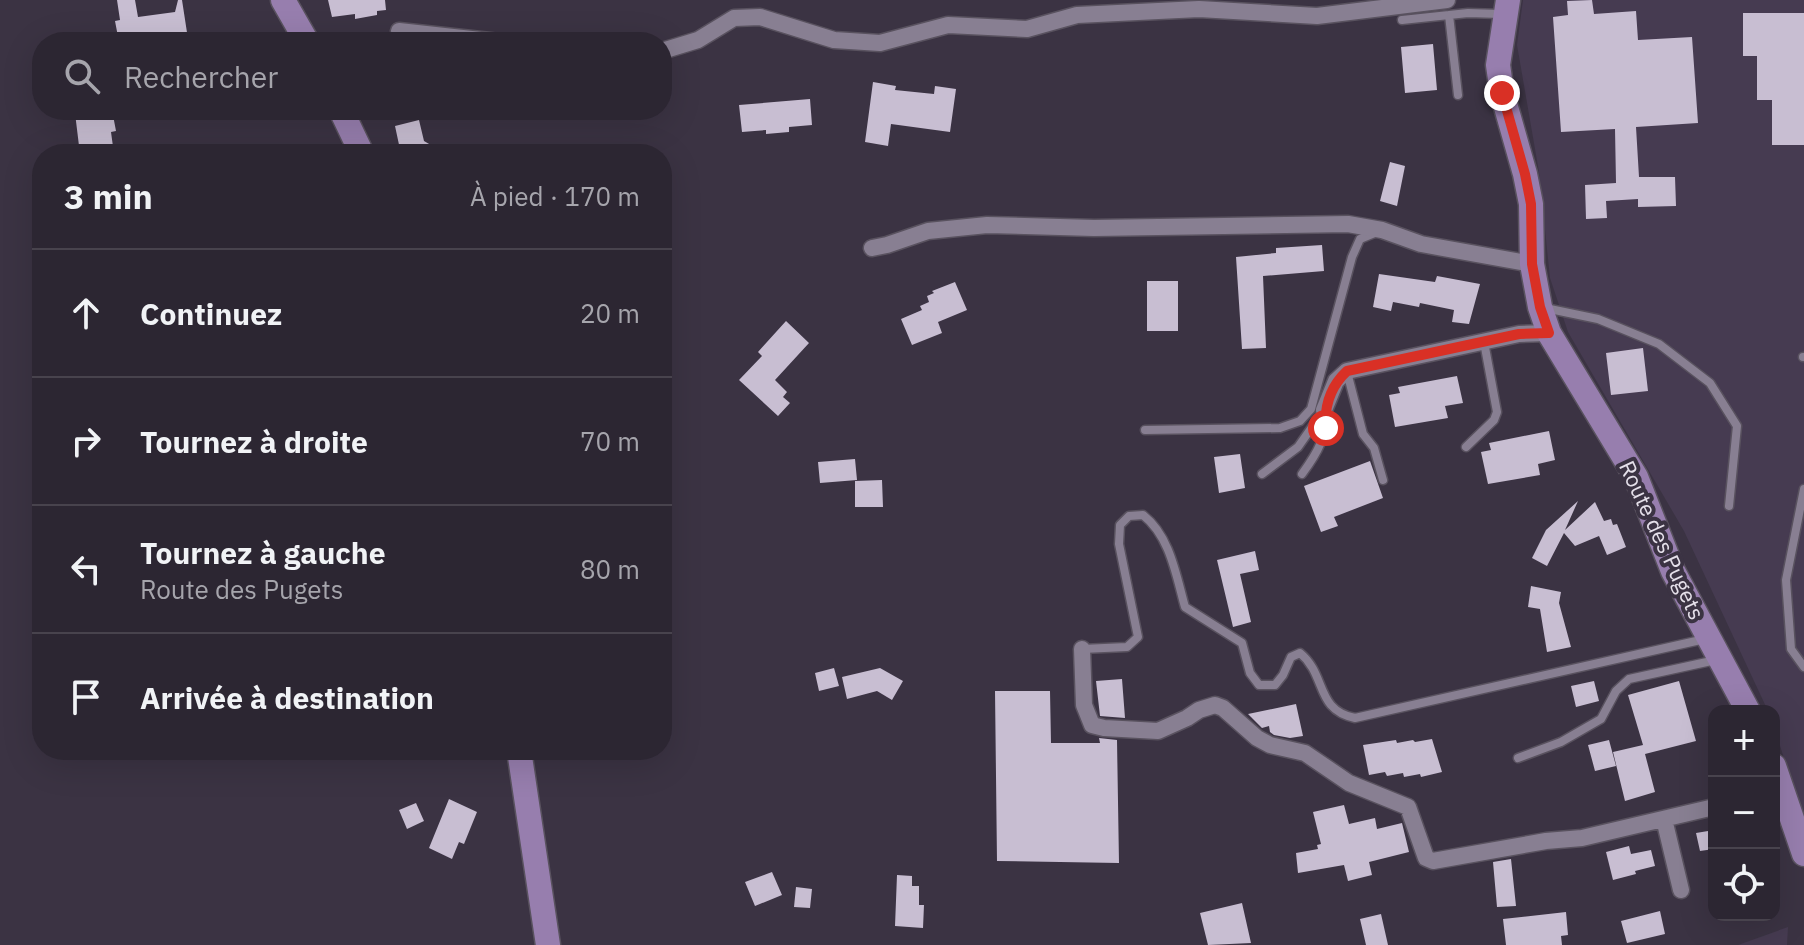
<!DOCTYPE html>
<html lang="fr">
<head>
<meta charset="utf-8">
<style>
  body { margin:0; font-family:"IBM Plex Sans",sans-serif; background:#38323e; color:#f1f3f6 }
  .controls { position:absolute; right:24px; bottom:24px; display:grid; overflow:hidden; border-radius:16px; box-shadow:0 8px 32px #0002 }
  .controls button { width:72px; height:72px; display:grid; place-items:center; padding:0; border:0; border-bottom:2px solid #48434d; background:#2c2632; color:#f1f3f6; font:40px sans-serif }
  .stop { position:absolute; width:24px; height:24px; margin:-18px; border:6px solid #d93025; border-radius:50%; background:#fff }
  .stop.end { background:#d93025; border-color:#fff; box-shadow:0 2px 8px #0008 }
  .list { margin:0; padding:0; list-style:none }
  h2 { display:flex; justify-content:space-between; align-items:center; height:104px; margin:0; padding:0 32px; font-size:34px }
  h2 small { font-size:26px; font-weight:400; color:#a6a5ac }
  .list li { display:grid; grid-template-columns:52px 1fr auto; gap:24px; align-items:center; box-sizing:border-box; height:128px; padding:0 32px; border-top:2px solid #48434d }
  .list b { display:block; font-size:30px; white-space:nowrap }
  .list p { margin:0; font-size:26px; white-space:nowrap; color:#a6a5ac }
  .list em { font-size:26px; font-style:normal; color:#a6a5ac }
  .icon { flex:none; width:44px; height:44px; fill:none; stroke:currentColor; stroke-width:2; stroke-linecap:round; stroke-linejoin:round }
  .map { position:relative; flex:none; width:1804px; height:945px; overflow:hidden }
  .search { position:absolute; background:#2c2632; box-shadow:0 8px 32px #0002; left:32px; top:32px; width:640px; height:88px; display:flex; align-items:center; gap:20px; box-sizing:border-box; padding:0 28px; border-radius:32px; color:#a6a5ac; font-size:30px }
  .panel { position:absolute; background:#2c2632; box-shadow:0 8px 32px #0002; left:32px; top:144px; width:640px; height:616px; border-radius:32px }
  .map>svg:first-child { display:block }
  .built { fill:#463b51 }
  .building { fill:#c8bed2 }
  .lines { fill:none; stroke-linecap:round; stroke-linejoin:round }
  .lane-casing { stroke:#59525f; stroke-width:11 }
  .street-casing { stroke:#59525f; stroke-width:19 }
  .secondary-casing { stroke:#59525f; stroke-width:27 }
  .lane { stroke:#887f92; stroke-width:8 }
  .street { stroke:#887f92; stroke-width:16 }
  .secondary { stroke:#977eae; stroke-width:24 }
  .route { stroke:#d93025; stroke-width:10 }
  .labels { text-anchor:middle; stroke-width:8; stroke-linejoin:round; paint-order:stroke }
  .street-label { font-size:22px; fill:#e5e0ea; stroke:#3b3343 }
</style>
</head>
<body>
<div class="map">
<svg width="1804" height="945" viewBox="0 0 1804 945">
  <rect width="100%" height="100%" fill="#3b3343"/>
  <path class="built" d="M1523,0h281v821l-30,-94v-16h-6l-84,-180 -116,-199 -18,-54 -11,-106 -22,-127z
    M1788,927l-1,18h-49z"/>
  <path class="building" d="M117,0h18l3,17 37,-5 3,-12h4l6,39 -19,3 1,-7 -51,7 -4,-21 5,-1z
    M328,0h57l1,10 -9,1v4l-22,4v-5l-23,3z
    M1592,0l2,14 42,-3 2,29 54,-3 6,86 -62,4 3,50h36l1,29 -38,1v-8l-32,2 1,17 -21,1 -1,-34 31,-2 -1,-54 -54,3 -8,-115 15,-2 -1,-14z
    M1743,13h61v132h-32v-45h-15v-44h-14z
    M1433,44l4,46 -32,3 -4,-46z
    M873,82l23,4 -1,4 39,4 1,-8 21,3 -6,43 -59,-8 -3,22 -23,-4z
    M810,99l2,26 -23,2v5l-23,2v-4l-24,2 -3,-27z
    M95,110h17l4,21 -5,1 3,22h-34l-5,-41z
    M419,120l5,21 22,13h-45l-6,-28z
    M1390,162l15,4 -8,40 -17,-5z
    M1322,245l2,26 -61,5 3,72 -24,1 -6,-92 40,-4v-5z
    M1379,274l56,8 2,-6 43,8 -11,40 -17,-2 2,-12 -34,-7 -1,4 -26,-5 -2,9 -18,-4z
    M1147,281h31v50h-31z
    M955,282l12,28 -29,12 4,11 -30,12 -11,-26 21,-9 -2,-4 9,-4 -2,-6 7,-3 -2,-2z
    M786,321l23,22 -34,37 12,12 -4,5 7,6 -12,13 -39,-36 23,-24 -4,-4z
    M1643,348l5,43 -37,4 -5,-42z
    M1457,376l6,27 -18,3 3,12 -53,9 -6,-32 11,-2 -2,-6z
    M1549,431l6,29 -17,4 2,11 -52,9 -7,-32 10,-2 -2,-7z
    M1240,454l5,34 -26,5 -5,-36z
    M855,459l2,21 -37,3 -2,-21z
    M1370,461l13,37 -49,19 4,9 -17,6 -17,-46z
    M882,480l1,27h-28v-26z
    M1578,501l-13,29 30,-28 9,19 7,-2 2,6 4,-1 9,23 -19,8 -8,-19 -24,10 -11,-13 -17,33 -15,-8 14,-28z
    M1255,551l4,19 -19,4 11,48 -18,5 -16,-67z
    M1531,586l30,6 -2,11 12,44 -24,5 -7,-43 -12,-2z
    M834,668l5,18 -20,5 -4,-18z
    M880,668l23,13 -11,19 -15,-9 -30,8 -5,-22z
    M1122,679l3,39 -25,-2 -4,-35z
    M1594,681l5,20 -23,6 -5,-21z
    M1679,681l17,60 -51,13 10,38 -30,9 -12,-49 30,-7 -15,-50z
    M995,691h55l1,52h49l-1,-5 18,2 2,123 -122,-2z
    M1296,704l7,32 -13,2 -16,-3 -4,-3 -1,-6 -7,2 -14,-14z
    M1432,739l10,33 -21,5 -1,-3 -16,3 -1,-4 -16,3 -2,-4 -16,3 -6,-30 33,-5 1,3 16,-3 2,2z
    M1609,740l7,26 -21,5 -7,-26z
    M449,799l28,13 -13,32 -5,-2 -7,17 -23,-11z
    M416,803l8,18 -17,8 -8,-19z
    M1344,805l5,19 26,-6 2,11 25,-6 7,29 -40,10 3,13 -24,6 -4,-16 -46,8 -2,-20 22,-4 -1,-4 4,-1 -8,-32z
    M1714,830v19l-14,2 -4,-18z
    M1629,846l2,8 20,-4 4,16 -20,5 1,3 -23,6 -7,-28z
    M1511,859l5,47 -19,1 -4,-45z
    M772,872l10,23 -27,11 -10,-24z
    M897,875l15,1v10h7v19h5l-1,23 -28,-2z
    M796,887l16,2 -2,19 -16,-1z
    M1242,903l9,40 -43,2 -8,-32z
    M1660,911l5,23 -38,9 -6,-22z
    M1566,912l2,23 -7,1 1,9h-56l-3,-26z
    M1381,914l7,31h-22l-6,-26z"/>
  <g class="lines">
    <defs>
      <path id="lane" d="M1449,15l9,80
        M1402,20l66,-7 33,1
        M1545,308l53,11 61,25 51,39 27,43 -8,80
        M1803,357h1
        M1347,372l16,62 11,14 9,32
        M1145,430l135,-2 20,-7 11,-12 41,-152 8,-18 17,-7
        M1466,447l28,-27 3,-8 -13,-70
        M1262,474l36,-27 26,-37
        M1302,474c16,-22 25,-36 22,-64
        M1804,489l-18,91 5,69 13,18
        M1082,649l45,-2 11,-10 -19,-93 1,-19 9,-9 14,-1c27,21 33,60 42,92l57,36 8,30 9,12h16l8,-10 8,-18 9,-4c27,22 15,57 55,65l350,-79
        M1518,758l43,-16 40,-23 15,-28 13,-12 87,-19"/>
      <path id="street" d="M399,31l100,11
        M662,51l36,-11 36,-22 26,-1 74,23 46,3 68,-18 79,4 50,-14 122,-6 118,7 130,-16
        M872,248l15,-3 41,-14 59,-6 107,3 254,-4 34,6 39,14 111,20
        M1324,410l12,-29 11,-10 172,-37 30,-1
        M1082,649l2,56 8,20 12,3 54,3 29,-13 12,-8 16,-5 8,3 34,30 13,7 35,8 44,30 59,24 18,51 7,3 113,-20 36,-3 132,-31
        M1664,819l17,71"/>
      <path id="secondary" d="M283,0l24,42
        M1508,0l-10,65 4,28 23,81 6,30 1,60 8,43 9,26 87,144 37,94 75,140
        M341,110l21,44
        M519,750l29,195
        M1774,766l30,88"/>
    </defs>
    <use href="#lane" class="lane-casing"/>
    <use href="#street" class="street-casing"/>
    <use href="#secondary" class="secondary-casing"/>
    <use href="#lane" class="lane"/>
    <use href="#street" class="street"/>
    <use href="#secondary" class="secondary"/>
  </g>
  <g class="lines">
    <path class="route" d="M1326,428c-2,-23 5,-42 21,-57l172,-37 30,-1 -9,-26 -8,-43 -1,-60 -6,-30 -23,-81"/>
  </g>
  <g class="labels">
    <g class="street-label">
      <text transform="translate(1662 540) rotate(65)" y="8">Route des Pugets</text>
    </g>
  </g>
</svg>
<div class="controls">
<button>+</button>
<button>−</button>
<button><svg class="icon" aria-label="locate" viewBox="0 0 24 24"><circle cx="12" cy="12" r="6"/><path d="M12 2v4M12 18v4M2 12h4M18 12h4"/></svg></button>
</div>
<div class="stop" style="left:1326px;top:428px"></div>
<div class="stop end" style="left:1502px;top:93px"></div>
<div class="search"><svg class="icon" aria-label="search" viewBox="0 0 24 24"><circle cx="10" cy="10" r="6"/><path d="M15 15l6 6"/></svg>Rechercher</div>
<section class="panel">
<h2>3 min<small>À pied · 170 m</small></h2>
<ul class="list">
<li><svg class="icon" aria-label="ahead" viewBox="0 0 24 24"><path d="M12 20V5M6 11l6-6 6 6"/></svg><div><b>Continuez</b></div><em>20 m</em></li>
<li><svg class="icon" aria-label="right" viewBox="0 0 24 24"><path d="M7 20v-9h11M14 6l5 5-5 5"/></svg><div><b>Tournez à droite</b></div><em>70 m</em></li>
<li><svg class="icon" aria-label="left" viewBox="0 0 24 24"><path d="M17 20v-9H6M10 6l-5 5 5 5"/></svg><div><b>Tournez à gauche</b><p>Route des Pugets</p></div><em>80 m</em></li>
<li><svg class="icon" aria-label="arrive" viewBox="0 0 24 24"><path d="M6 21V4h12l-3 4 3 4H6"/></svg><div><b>Arrivée à destination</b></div></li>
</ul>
</section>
</div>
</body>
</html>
